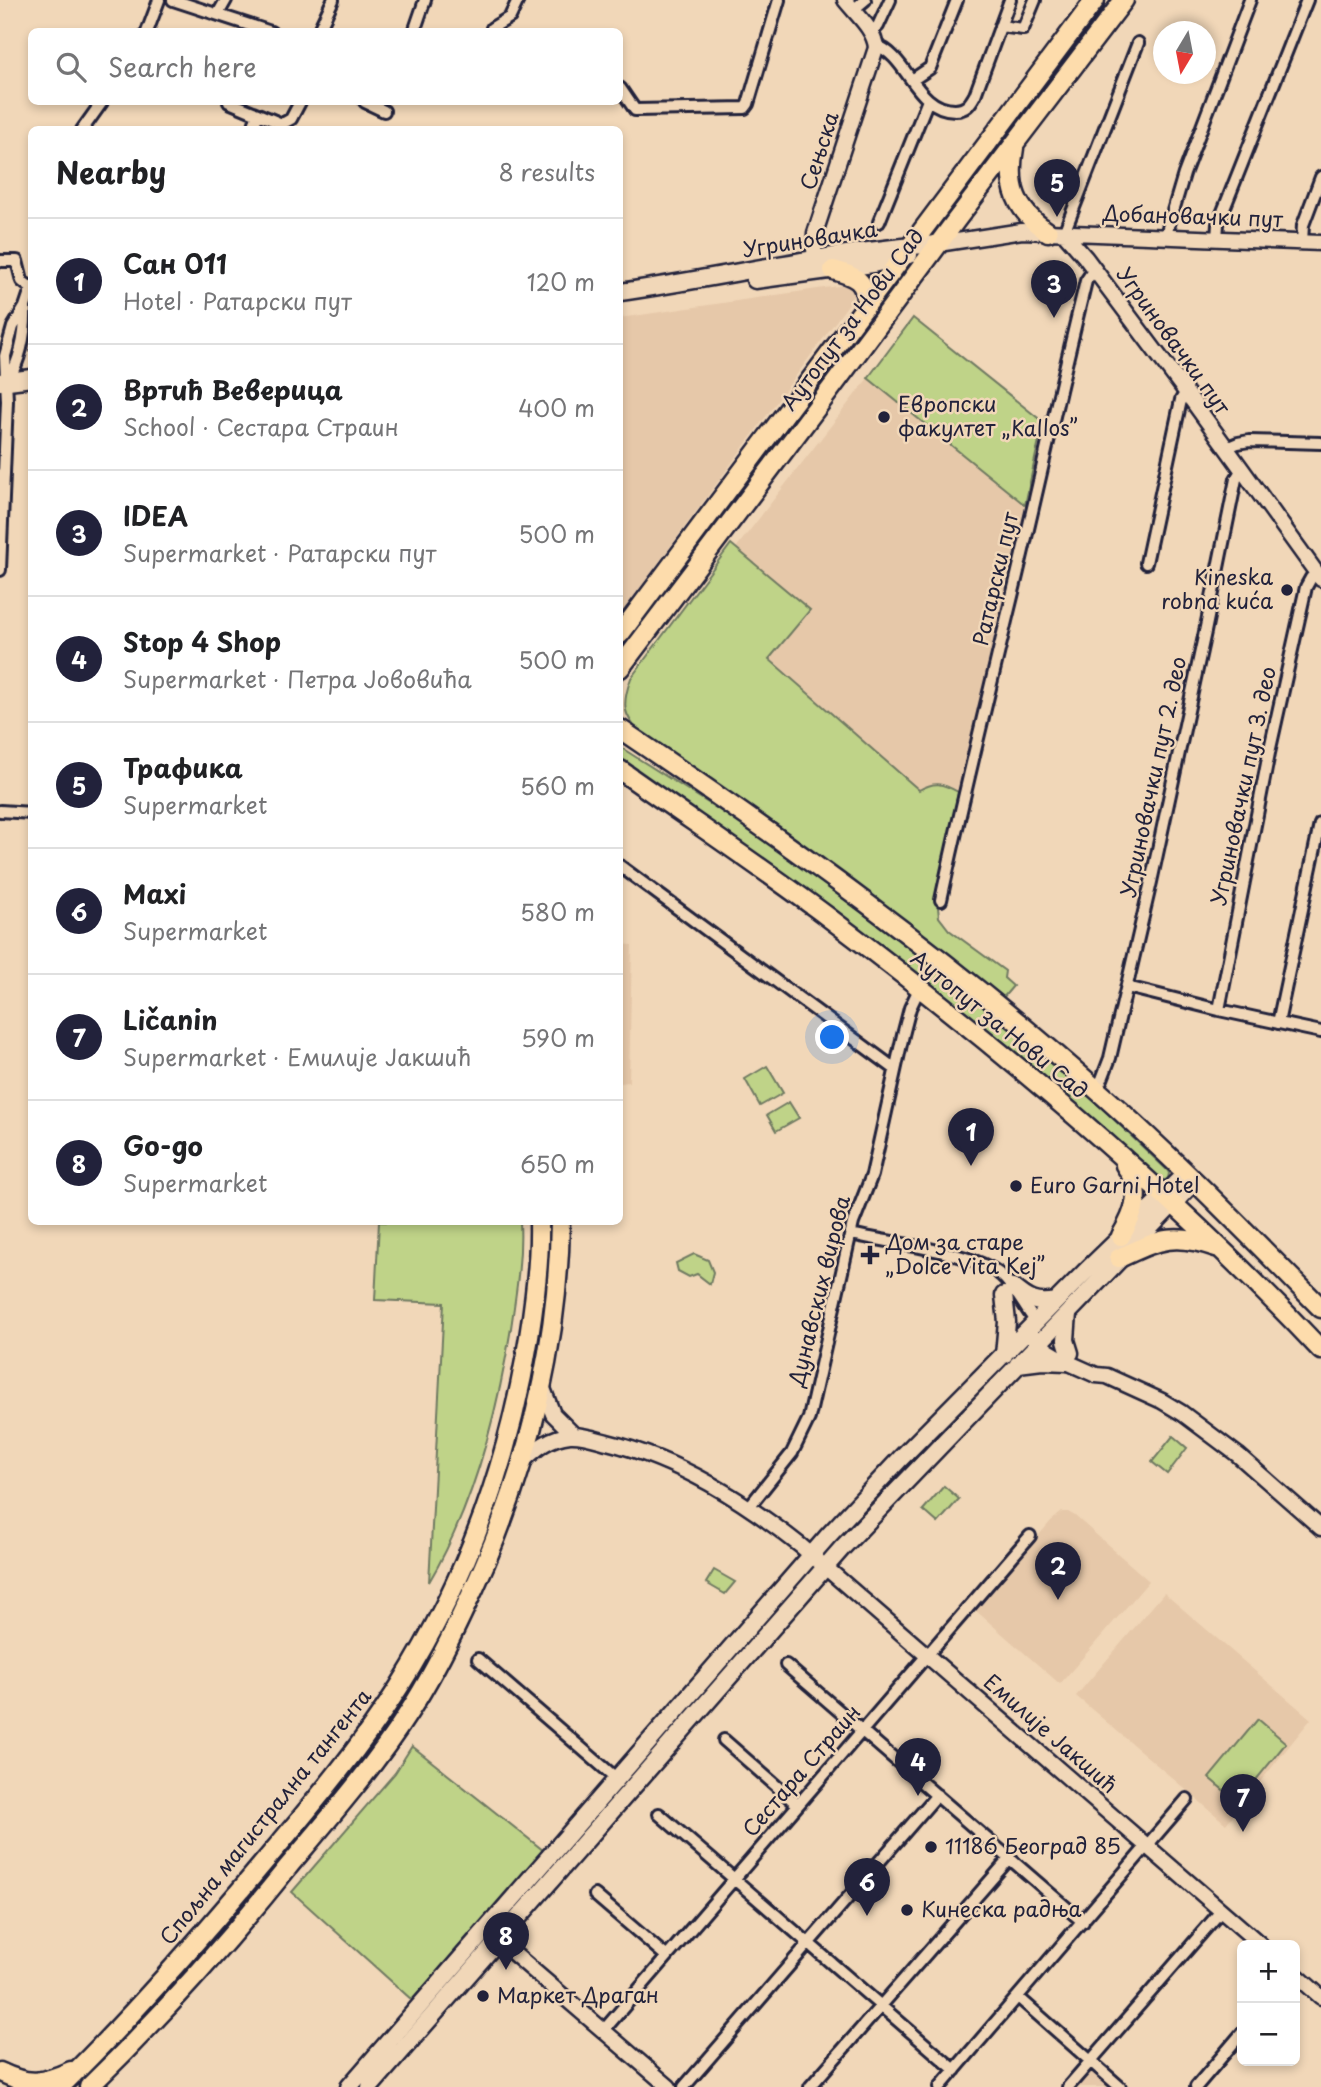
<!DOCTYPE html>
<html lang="en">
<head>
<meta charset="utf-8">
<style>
  body { margin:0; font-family:"Playpen Sans",sans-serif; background:#f6f6f6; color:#202124 }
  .controls { position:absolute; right:21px; bottom:21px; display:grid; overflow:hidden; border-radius:10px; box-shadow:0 4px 10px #0003 }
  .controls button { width:63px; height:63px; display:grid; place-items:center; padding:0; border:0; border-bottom:2px solid #e0e0e0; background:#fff; color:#202124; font:35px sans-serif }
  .compass { position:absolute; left:1153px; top:21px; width:63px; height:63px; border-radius:50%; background:#fff; box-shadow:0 4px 10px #0003; rotate:190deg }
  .you { position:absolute; left:833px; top:1038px; width:24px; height:24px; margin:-18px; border:5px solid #fff; border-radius:50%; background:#1a73e8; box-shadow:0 0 0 10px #1a73e833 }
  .badge { display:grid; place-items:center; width:46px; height:46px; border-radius:50%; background:#22223b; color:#fff; font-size:23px; font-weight:700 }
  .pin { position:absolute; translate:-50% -58px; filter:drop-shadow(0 2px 4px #0008) }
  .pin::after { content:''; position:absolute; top:37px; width:24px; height:21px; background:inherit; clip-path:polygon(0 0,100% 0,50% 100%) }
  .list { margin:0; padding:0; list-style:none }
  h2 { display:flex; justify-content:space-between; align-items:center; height:91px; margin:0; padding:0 28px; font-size:30px }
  h2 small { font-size:23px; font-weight:400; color:#757577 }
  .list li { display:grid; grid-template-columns:46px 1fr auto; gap:21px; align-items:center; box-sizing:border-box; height:126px; padding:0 28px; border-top:2px solid #e0e0e0 }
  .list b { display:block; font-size:26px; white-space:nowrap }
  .list p { margin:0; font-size:23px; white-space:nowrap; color:#757577 }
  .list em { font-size:23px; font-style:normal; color:#757577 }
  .icon { flex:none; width:38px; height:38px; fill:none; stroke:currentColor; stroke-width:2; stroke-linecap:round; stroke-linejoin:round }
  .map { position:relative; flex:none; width:1321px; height:2087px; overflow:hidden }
  .search { position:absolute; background:#fff; box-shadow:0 4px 10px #0003; left:28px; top:28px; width:595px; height:77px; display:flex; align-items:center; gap:18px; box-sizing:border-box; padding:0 24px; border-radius:10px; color:#757577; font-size:26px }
  .panel { position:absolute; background:#fff; box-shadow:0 4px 10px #0003; left:28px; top:126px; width:595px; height:1099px; border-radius:10px }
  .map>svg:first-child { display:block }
  .built { fill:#e6c8a9 }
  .green { fill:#bfd388; stroke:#707a62; stroke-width:2 }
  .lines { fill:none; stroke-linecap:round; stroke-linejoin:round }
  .minor-casing { stroke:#22223b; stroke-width:16 }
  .tertiary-casing { stroke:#22223b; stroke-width:19 }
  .secondary-casing { stroke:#22223b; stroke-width:21 }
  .primary-casing { stroke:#22223b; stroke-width:23 }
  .minor { stroke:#f1d7b8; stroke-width:10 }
  .tertiary { stroke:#f1d7b8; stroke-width:14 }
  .secondary { stroke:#f1d7b8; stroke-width:16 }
  .primary { stroke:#fddcac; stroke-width:18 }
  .poi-dot { fill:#22223b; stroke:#f1d7b8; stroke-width:2.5 }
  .labels { text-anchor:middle; stroke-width:5; stroke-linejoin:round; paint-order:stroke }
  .street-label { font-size:21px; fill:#22223b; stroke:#f1d7b8 }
  .poi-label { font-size:21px; fill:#22223b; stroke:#f1d7b8; text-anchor:start }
</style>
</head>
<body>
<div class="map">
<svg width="1321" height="2087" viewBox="0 0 1321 2087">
  <rect width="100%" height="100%" fill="#f1d7b8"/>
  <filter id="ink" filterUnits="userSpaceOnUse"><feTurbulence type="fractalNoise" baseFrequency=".0143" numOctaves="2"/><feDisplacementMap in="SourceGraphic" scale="14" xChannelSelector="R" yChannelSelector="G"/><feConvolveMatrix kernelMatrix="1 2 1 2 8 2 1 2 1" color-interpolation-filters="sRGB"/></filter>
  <g filter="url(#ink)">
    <path class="built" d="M845,285l6,3 3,6 -4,8 -230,313v-297z
      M868,378l157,127 -67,287 -14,-8 -25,6 -150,-131 41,-49 -74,-62z
      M620,944l12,1 -3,137 -9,1z
      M1062,1512h6l7,4 74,65 -89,103 -85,-74 76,-89z
      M1164,1593l147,126 -85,105 -150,-128z
      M1091,2061l29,26h-52z"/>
    <path class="green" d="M913,318l130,104 -18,83 -157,-127z
      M731,544l79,66 -41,49 150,131c16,-9 23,-7 39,2l-20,115 1,10 10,13 56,41 -1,7 9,8 -11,13 -117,-93 -102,-76 -140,-93c-20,-22 -22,-31 -12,-59z
      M620,747l137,87 160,120 90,72 81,69 79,75 2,3 -1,6 -6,2 -3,-2 -57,-53 -27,-18 -455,-346z
      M767,1066l16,27 -23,13 -15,-27z
      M789,1102l10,16 -23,13 -9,-16z
      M379,1222h141c2,35 -4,71 -9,106 -14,87 -37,178 -82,254l15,-279 -69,-3z
      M694,1254l14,6 5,12 -3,12 -13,-10 -8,3 -11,-6 -2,-8z
      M1173,1436l14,12 -20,26 -15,-12z
      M944,1486l15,13 -21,24 -15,-13z
      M714,1570l21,12 -10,12 -19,-11z
      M1258,1719l28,24 -48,59 -29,-24z
      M412,1746l132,105 -132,149 -120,-108 103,-119z"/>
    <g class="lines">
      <defs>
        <path id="minor" d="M173,0l98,32
          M853,10l12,-10
          M218,14l8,-14
          M1000,26l23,3 12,-29
          M492,28l18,-11 8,-17
          M147,32l12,-32
          M318,32l15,-32
          M414,32l11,-32
          M871,32l7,-6 12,-26
          M875,45c33,10 40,65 80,65 11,0 15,-6 20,-15l35,-95
          M912,80l18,-12 27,-68
          M620,88l15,22 110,-2 3,-4 31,-104
          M229,102l53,22 9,-5 9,-17
          M365,102l19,9
          M82,130l20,-28
          M253,130l4,-15
          M879,222l49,-122
          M1064,233l74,-190
          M1165,238l19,-64 66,-174
          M1217,239l1,-15 89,-224
          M1302,242l1,-17 18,-48
          M0,261h17l5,20 9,7
          M8,381c13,-23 18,-48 17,-74
          M1226,448l12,-5 11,-2 72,2
          M1146,563l35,-163 5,-8
          M0,570l7,-169 -2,-45 8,-29 12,-20 7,-21
          M0,811l32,2
          M620,866l275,203
          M941,900c20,-94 43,-186 65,-279 28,-113 52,-227 80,-340l8,-12
          M1127,987l92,23 102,22
          M1219,1010l50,-257 37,-166 5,-9 6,-4
          M1278,1023l42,-199
          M1096,1089l6,-10 8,-21 41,-176 54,-250 31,-153 5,-8
          M851,1234c38,9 121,17 150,41 15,13 23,32 35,47
          M749,1507l43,-54 17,-35 44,-195 19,-48 31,-140 7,-27 10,-21
          M478,1659l139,120
          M786,1665l297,257
          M724,1740l74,65
          M659,1814l296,256
          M595,1895l71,61
          M1018,1997l102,90
          M603,2031l427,-495
          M684,2087l253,-292
          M810,2087l200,-229
          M940,2087l247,-288
          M1068,2087l153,-176
          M1196,2087l46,-54"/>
        <path id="tertiary" d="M1064,233l21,24 101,135 135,187
          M938,244l84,-13 299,12
          M816,269l-2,-20 1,-16 61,-185c-1,-18 -20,-34 -31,-48
          M1033,1337l14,13 20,12 29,13 11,1 55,25 20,12 56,42 83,73
          M542,1386l11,28 20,20
          M523,1461c14,-13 27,-24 47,-26 11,-1 26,4 37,7 73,18 136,58 194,104l460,399
          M492,1935l177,152
          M1295,1974l26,23"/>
        <path id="secondary" d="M755,280l118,-16 36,-9
          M620,292c106,-15 211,-41 318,-48
          M0,382l32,-4
          M1013,1287c15,13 24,18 43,14
          M1004,1295l3,27 -3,33
          M1068,1313l-2,27 4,13
          M1018,1364l24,-3 25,1
          M349,2087l479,-551 72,-77 187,-189 99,-96
          M370,2087l472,-539 352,-366"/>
        <path id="primary" d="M1014,148c-7,38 1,62 34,84
          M833,270c22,6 34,10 33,36
          M620,634l475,-634
          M620,668l204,-270 133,-179 167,-219
          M620,729c166,112 327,228 477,361 78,69 151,144 224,218
          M620,770c69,49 140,96 208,147 174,131 343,274 493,433
          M1121,1236c14,-23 23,-46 4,-71
          M1119,1258c40,-18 53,-26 97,-11
          M0,2072c29,14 42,12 71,-1
          M60,2087c67,-65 129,-136 189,-207 52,-62 106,-124 150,-193 67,-106 110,-225 130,-350 6,-38 11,-77 10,-115
          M89,2087c71,-69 137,-143 199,-220 42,-50 86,-100 121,-155 20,-31 37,-64 53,-98 60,-123 96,-255 98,-392"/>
      </defs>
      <use href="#minor" class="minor-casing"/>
      <use href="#tertiary" class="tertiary-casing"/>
      <use href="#secondary" class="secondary-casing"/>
      <use href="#primary" class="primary-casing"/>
      <use href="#minor" class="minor"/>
      <use href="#tertiary" class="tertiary"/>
      <use href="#secondary" class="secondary"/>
      <use href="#primary" class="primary"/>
    </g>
  </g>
  <g class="poi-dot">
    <circle cx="884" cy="417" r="7"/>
    <circle cx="1287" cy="590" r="7"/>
    <circle cx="1016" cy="1186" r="7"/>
    <path d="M866.5 1244.5h7v7h7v7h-7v7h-7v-7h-7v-7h7z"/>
    <circle cx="931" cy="1847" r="7"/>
    <circle cx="907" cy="1910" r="7"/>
    <circle cx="483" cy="1996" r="7"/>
  </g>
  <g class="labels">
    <g class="street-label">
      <text transform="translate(820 151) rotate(-72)" y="7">Сењска</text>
      <text transform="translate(1193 217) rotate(2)" y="7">Добановачки пут</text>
      <text transform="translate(810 240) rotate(-9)" y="7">Угриновачка</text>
      <text transform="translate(853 320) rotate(-53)" y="7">Аутопут за Нови Сад</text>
      <text transform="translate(1173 341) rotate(54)" y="7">Угриновачки пут</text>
      <text transform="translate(996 579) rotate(-77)" y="7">Ратарски пут</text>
      <text transform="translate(1154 777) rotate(-78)" y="7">Угриновачки пут 2. део</text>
      <text transform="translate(1244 786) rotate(-78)" y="7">Угриновачки пут 3. део</text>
      <text transform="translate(999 1025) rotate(39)" y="7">Аутопут за Нови Сад</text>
      <text transform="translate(820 1291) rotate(-76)" y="7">Дунавских вирова</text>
      <text transform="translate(1050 1734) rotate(41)" y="7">Емилије Јакшић</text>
      <text transform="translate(802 1771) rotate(-49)" y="7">Сестара Страин</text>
      <text transform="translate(266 1817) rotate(-51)" y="7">Спољна магистрална тангента</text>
    </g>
    <g class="poi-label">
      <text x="898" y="412">Европски<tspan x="898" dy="24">факултет „Kallos”</tspan></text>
      <text x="1273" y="585" text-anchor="end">Kineska<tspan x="1273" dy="24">robna kuća</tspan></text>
      <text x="1030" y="1193">Euro Garni Hotel</text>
      <text x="886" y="1250">Дом за старе<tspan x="886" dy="24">„Dolce Vita Kej”</tspan></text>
      <text x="945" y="1854">11186 Београд 85</text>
      <text x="921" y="1917">Кинеска радња</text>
      <text x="497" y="2003">Маркет Драган</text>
    </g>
  </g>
</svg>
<div class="controls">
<button>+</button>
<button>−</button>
</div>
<svg class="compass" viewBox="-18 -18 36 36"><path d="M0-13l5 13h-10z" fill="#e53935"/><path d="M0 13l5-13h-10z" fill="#757577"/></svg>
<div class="you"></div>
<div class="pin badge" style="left:971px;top:1166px">1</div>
<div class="pin badge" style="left:1058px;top:1600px">2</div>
<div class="pin badge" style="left:1054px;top:318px">3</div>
<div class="pin badge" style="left:918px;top:1796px">4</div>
<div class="pin badge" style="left:1057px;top:217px">5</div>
<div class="pin badge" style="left:867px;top:1916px">6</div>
<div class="pin badge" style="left:1243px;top:1832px">7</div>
<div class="pin badge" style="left:506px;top:1970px">8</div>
<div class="search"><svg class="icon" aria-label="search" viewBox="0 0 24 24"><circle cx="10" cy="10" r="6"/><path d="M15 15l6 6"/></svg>Search here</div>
<section class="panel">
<h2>Nearby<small>8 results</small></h2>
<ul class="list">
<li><span class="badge">1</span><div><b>Сан 011</b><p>Hotel · Ратарски пут</p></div><em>120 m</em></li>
<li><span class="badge">2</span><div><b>Вртић Веверица</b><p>School · Сестара Страин</p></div><em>400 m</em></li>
<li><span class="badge">3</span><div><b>IDEA</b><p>Supermarket · Ратарски пут</p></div><em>500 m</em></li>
<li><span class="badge">4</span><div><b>Stop 4 Shop</b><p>Supermarket · Петра Јововића</p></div><em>500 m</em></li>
<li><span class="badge">5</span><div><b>Трафика</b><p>Supermarket</p></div><em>560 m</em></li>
<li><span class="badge">6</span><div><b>Maxi</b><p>Supermarket</p></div><em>580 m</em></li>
<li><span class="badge">7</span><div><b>Ličanin</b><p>Supermarket · Емилије Јакшић</p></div><em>590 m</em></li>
<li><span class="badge">8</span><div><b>Go-go</b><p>Supermarket</p></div><em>650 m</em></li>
</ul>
</section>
</div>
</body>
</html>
